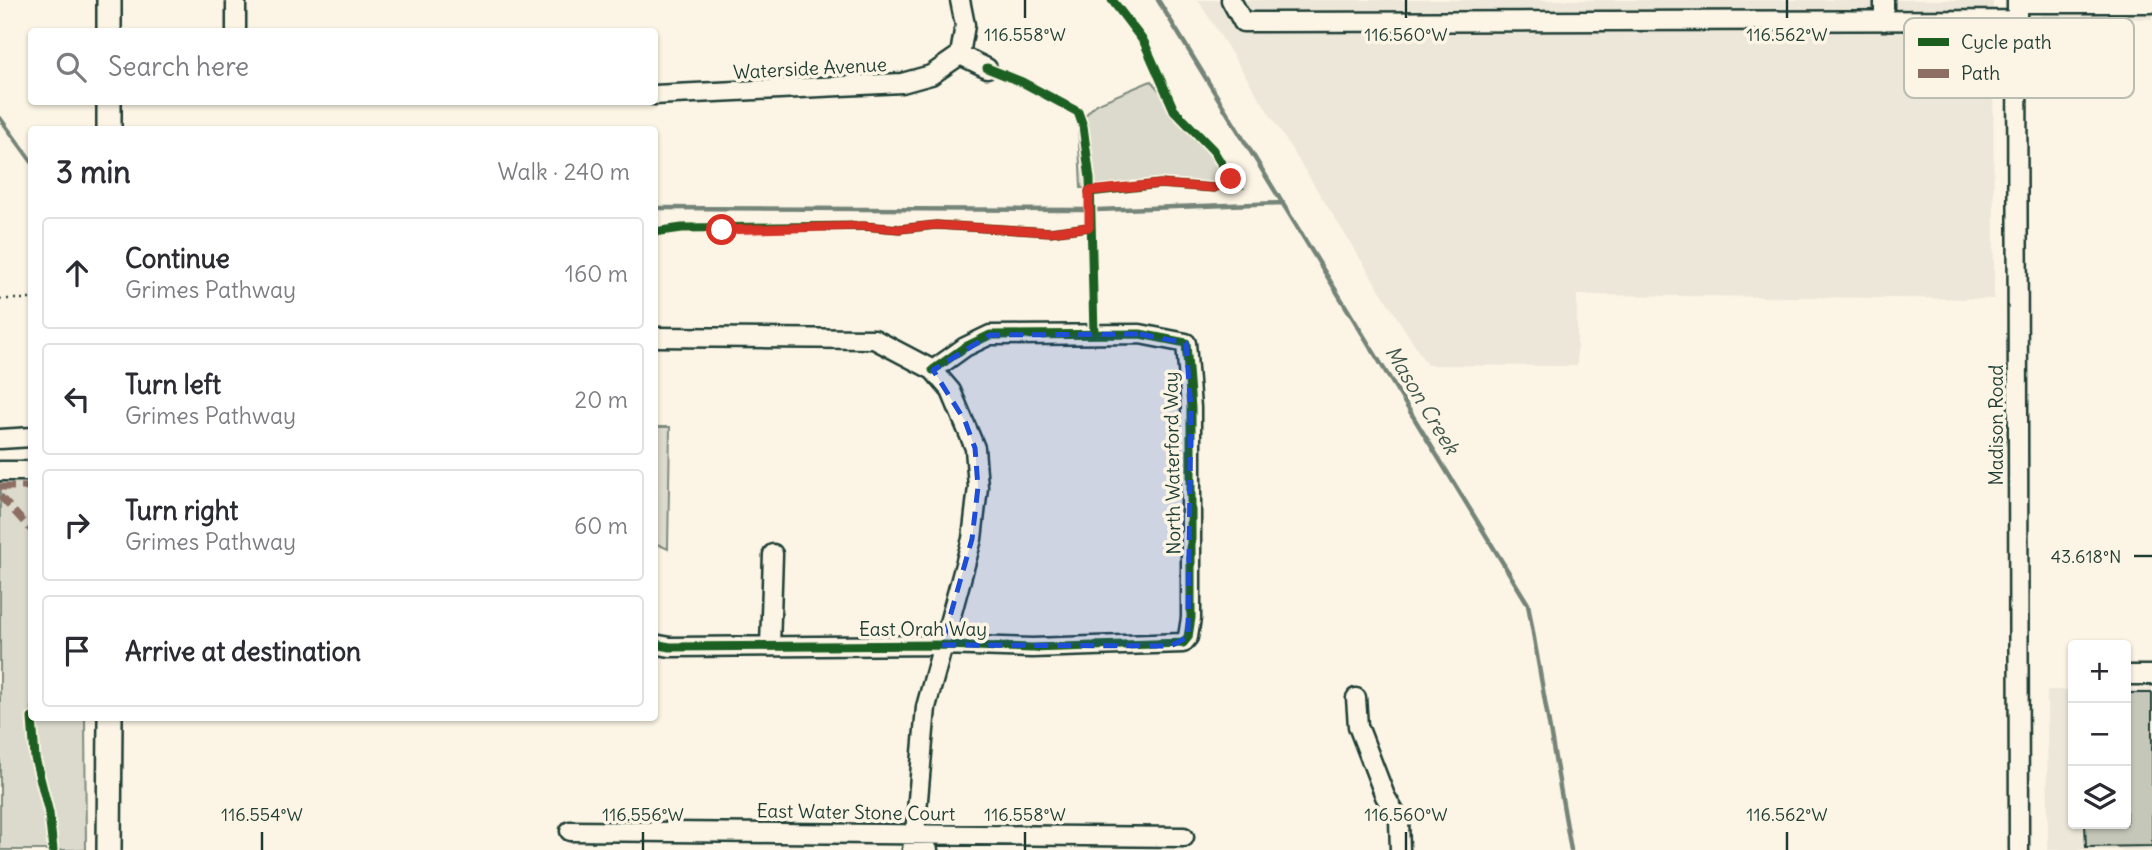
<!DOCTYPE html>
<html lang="en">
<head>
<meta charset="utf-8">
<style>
  body { margin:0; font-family:Delius,sans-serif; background:#f2f2f3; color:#2b2b33 }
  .controls { position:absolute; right:21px; bottom:21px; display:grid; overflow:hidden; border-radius:7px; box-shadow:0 2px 5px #0004 }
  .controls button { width:63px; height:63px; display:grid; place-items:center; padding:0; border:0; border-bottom:2px solid #e1e1e2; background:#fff; color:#2b2b33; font:35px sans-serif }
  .stop { position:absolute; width:21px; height:21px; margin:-16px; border:5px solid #d93025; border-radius:50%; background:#fff }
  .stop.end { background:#d93025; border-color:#fff; box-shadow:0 2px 7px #0008 }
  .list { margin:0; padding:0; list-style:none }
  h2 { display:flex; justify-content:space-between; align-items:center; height:91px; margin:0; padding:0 28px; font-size:30px }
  h2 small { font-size:23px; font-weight:400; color:#7c7c81 }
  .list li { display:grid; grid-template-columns:46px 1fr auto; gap:21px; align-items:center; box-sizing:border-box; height:112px; margin:0 14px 14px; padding:0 14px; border:2px solid #e1e1e2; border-radius:7px }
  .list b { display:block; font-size:26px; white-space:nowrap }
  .list p { margin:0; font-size:23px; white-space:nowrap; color:#7c7c81 }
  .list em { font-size:23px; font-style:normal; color:#7c7c81 }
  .icon { flex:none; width:38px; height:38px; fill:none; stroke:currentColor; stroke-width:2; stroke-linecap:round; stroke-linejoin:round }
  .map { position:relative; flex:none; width:2152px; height:850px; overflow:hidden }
  .search { position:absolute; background:#fff; box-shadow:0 2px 5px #0004; left:28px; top:28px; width:630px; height:77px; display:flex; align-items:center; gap:18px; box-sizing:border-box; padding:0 24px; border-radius:7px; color:#7c7c81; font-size:26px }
  .panel { position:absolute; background:#fff; box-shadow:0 2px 5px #0004; left:28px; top:126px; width:630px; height:595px; border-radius:7px }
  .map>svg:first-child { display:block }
  .built { fill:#ece7d8 }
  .green { fill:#dcdacc; stroke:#7e8c80; stroke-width:2 }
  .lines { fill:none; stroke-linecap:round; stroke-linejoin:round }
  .stream { stroke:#758479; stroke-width:4.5 }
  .building { fill:#c5c7b9; stroke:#1f3d34; stroke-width:2 }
  .minor-casing { stroke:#1f3d34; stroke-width:23 }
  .major-casing { stroke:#1f3d34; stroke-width:28 }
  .path { stroke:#1f3d34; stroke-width:2.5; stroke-dasharray:2 5; stroke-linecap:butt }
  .minor { stroke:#fcf5e5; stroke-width:18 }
  .major { stroke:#fcf5e5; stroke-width:23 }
  .quiet { stroke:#8d6e63; stroke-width:7; stroke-dasharray:14 7; stroke-linecap:butt }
  .cycleway-casing { stroke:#fcf5e5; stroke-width:13 }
  .cycleway { stroke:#1b5e20; stroke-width:9 }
  .route { stroke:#d93025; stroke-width:9 }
  .marked { fill:#1d4ed8; fill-opacity:0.2; stroke:#1d4ed8; stroke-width:5; stroke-dasharray:14 9; stroke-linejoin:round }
  .ticks { fill:none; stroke:#1f3d34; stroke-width:2.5 }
  .labels { text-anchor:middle; stroke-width:7; stroke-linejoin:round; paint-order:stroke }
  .street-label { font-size:19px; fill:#1f3d34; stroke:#fcf5e5 }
  .water-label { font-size:21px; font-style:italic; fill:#435a51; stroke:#fcf5e5 }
  .key { fill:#fcf5e5; stroke:#babeb0; stroke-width:2 }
  .key-label { font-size:19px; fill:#1f3d34 }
  .ticks-label { font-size:18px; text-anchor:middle; fill:#1f3d34; stroke:#fcf5e5; stroke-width:7; stroke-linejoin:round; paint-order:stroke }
</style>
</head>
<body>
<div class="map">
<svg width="2152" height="850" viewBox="0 0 2152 850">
  <rect width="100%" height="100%" fill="#fcf5e5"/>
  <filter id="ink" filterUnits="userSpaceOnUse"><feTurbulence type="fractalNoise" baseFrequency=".0143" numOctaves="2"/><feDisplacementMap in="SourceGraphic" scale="14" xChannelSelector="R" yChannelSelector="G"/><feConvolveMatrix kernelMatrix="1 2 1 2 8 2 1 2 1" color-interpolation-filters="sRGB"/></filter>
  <g filter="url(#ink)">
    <path class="built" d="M1198,0h795l1,299 -417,-4v71l-150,-1z
      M2041,0h111v19l-111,1z
      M2152,689v161h-104l-1,-160h26v134h53v-134z"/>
    <path class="green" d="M1151,81l92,107h-162l-3,-65 18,-19z
      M655,427h15l-2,122 -13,-6z
      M31,478l1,240h53l1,132h-86v-371z"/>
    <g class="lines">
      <path class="stream" d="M1158,0l370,604 43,246
        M0,118l32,44
        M654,208l430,2
        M1097,210l186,-7"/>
    </g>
    <path class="building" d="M2126,693h26v153l-66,1 -1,-23h41z"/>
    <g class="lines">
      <defs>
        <path id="minor" d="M236,0v32
          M960,0l5,25 -5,30
          M1231,0l12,22 774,-2
          M2017,0l2,850
          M2017,3h135
          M1884,21v-21
          M960,55l27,13
          M654,95l248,-12 29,-8 29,-20
          M654,337l220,2 59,31 18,21 24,57 3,39 -6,52 -46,168 -11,127
          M0,439l32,-2
          M0,471h32
          M654,644l16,3 272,-2 90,3 151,-5 5,-6 3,-19v-210l-5,-65 -46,-9 -150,1 -25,12 -32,23
          M770,646l3,-92
          M2126,675h26
          M1356,698l2,28 27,70 14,24 1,30
          M570,831l614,6
          M912,850l3,-16 13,16"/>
        <path id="major" d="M109,0v32
          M109,102v28
          M109,850l1,-132"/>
      </defs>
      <use href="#minor" class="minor-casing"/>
      <use href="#major" class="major-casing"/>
      <path class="path" d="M0,299h32"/>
      <use href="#minor" class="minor"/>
      <use href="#major" class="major"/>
      <path class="quiet" d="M0,487h32
        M0,496l32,35"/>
      <defs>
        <path id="cycleway" d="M987,68l35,14 56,30 5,14 7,53 4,155
          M1089,192l71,-8 54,4 17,-9 -18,-29 -39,-40 -30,-68 -32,-42
          M654,232l28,-4 181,-2 36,3 37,-4 114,7 39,-5
          M654,644l16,3 272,-2 90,3 151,-5 5,-6 3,-19v-210l-5,-65 -46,-9 -150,1 -25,12 -32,23
          M32,718l3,40 14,55 4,37"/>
      </defs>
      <use href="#cycleway" class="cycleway-casing"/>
      <use href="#cycleway" class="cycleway"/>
    </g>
  </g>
  <g class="lines" filter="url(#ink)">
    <path class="route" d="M722,230l141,-4 36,3 37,-4 114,7 39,-5v-36l71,-7 54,4 17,-9"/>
  </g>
  <path class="marked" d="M1140,334l46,9 5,65 -3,229 -17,9 -229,-1 30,-106 6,-52 -3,-39 -10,-27 -32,-51 57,-35z"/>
  <path class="ticks" d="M1025,0v18M1406,0v18M1787,0v18M2134,556h18M262,832v18M643,832v18M1025,832v18M1406,832v18M1787,832v18"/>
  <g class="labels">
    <g class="street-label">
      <text transform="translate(810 68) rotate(-3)" y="7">Waterside Avenue</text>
      <text transform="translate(1996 425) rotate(-90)" y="7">Madison Road</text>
      <text transform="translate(1172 463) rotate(-91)" y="7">North Waterford Way</text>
      <text x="923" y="636">East Orah Way</text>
      <text transform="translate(856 812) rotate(1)" y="7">East Water Stone Court</text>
    </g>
    <g class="water-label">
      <text transform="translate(1422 400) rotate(59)" y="7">Mason Creek</text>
    </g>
  </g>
  <rect x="1904" y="18" width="230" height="80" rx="10" class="key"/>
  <rect x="1918" y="38" width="31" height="8" fill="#1b5e20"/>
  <rect x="1918" y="69" width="31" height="9" fill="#8d6e63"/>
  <g class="key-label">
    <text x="1961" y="49">Cycle path</text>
    <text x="1961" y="80">Path</text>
  </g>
  <g class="ticks-label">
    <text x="1025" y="41">116.558°W</text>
    <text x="1406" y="41">116.560°W</text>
    <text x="1787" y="41">116.562°W</text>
    <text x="2086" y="563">43.618°N</text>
    <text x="262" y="821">116.554°W</text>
    <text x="643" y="821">116.556°W</text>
    <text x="1025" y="821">116.558°W</text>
    <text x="1406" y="821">116.560°W</text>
    <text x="1787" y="821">116.562°W</text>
  </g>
</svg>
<div class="controls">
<button>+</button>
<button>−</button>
<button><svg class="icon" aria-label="layers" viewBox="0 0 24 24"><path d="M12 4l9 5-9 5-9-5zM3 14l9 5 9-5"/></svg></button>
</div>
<div class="stop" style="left:722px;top:230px"></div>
<div class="stop end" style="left:1231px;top:179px"></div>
<div class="search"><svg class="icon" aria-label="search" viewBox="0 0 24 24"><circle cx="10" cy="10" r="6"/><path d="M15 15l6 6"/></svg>Search here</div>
<section class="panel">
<h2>3 min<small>Walk · 240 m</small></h2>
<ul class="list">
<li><svg class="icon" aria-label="ahead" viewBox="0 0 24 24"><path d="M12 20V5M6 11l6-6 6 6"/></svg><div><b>Continue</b><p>Grimes Pathway</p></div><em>160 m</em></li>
<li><svg class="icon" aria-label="left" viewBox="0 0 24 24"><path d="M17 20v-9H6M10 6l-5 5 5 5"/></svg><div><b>Turn left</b><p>Grimes Pathway</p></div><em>20 m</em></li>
<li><svg class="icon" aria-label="right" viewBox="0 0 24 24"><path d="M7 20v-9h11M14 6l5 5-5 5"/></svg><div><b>Turn right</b><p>Grimes Pathway</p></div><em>60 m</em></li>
<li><svg class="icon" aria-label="arrive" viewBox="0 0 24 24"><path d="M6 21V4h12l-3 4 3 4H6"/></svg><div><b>Arrive at destination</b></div></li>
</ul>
</section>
</div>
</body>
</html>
